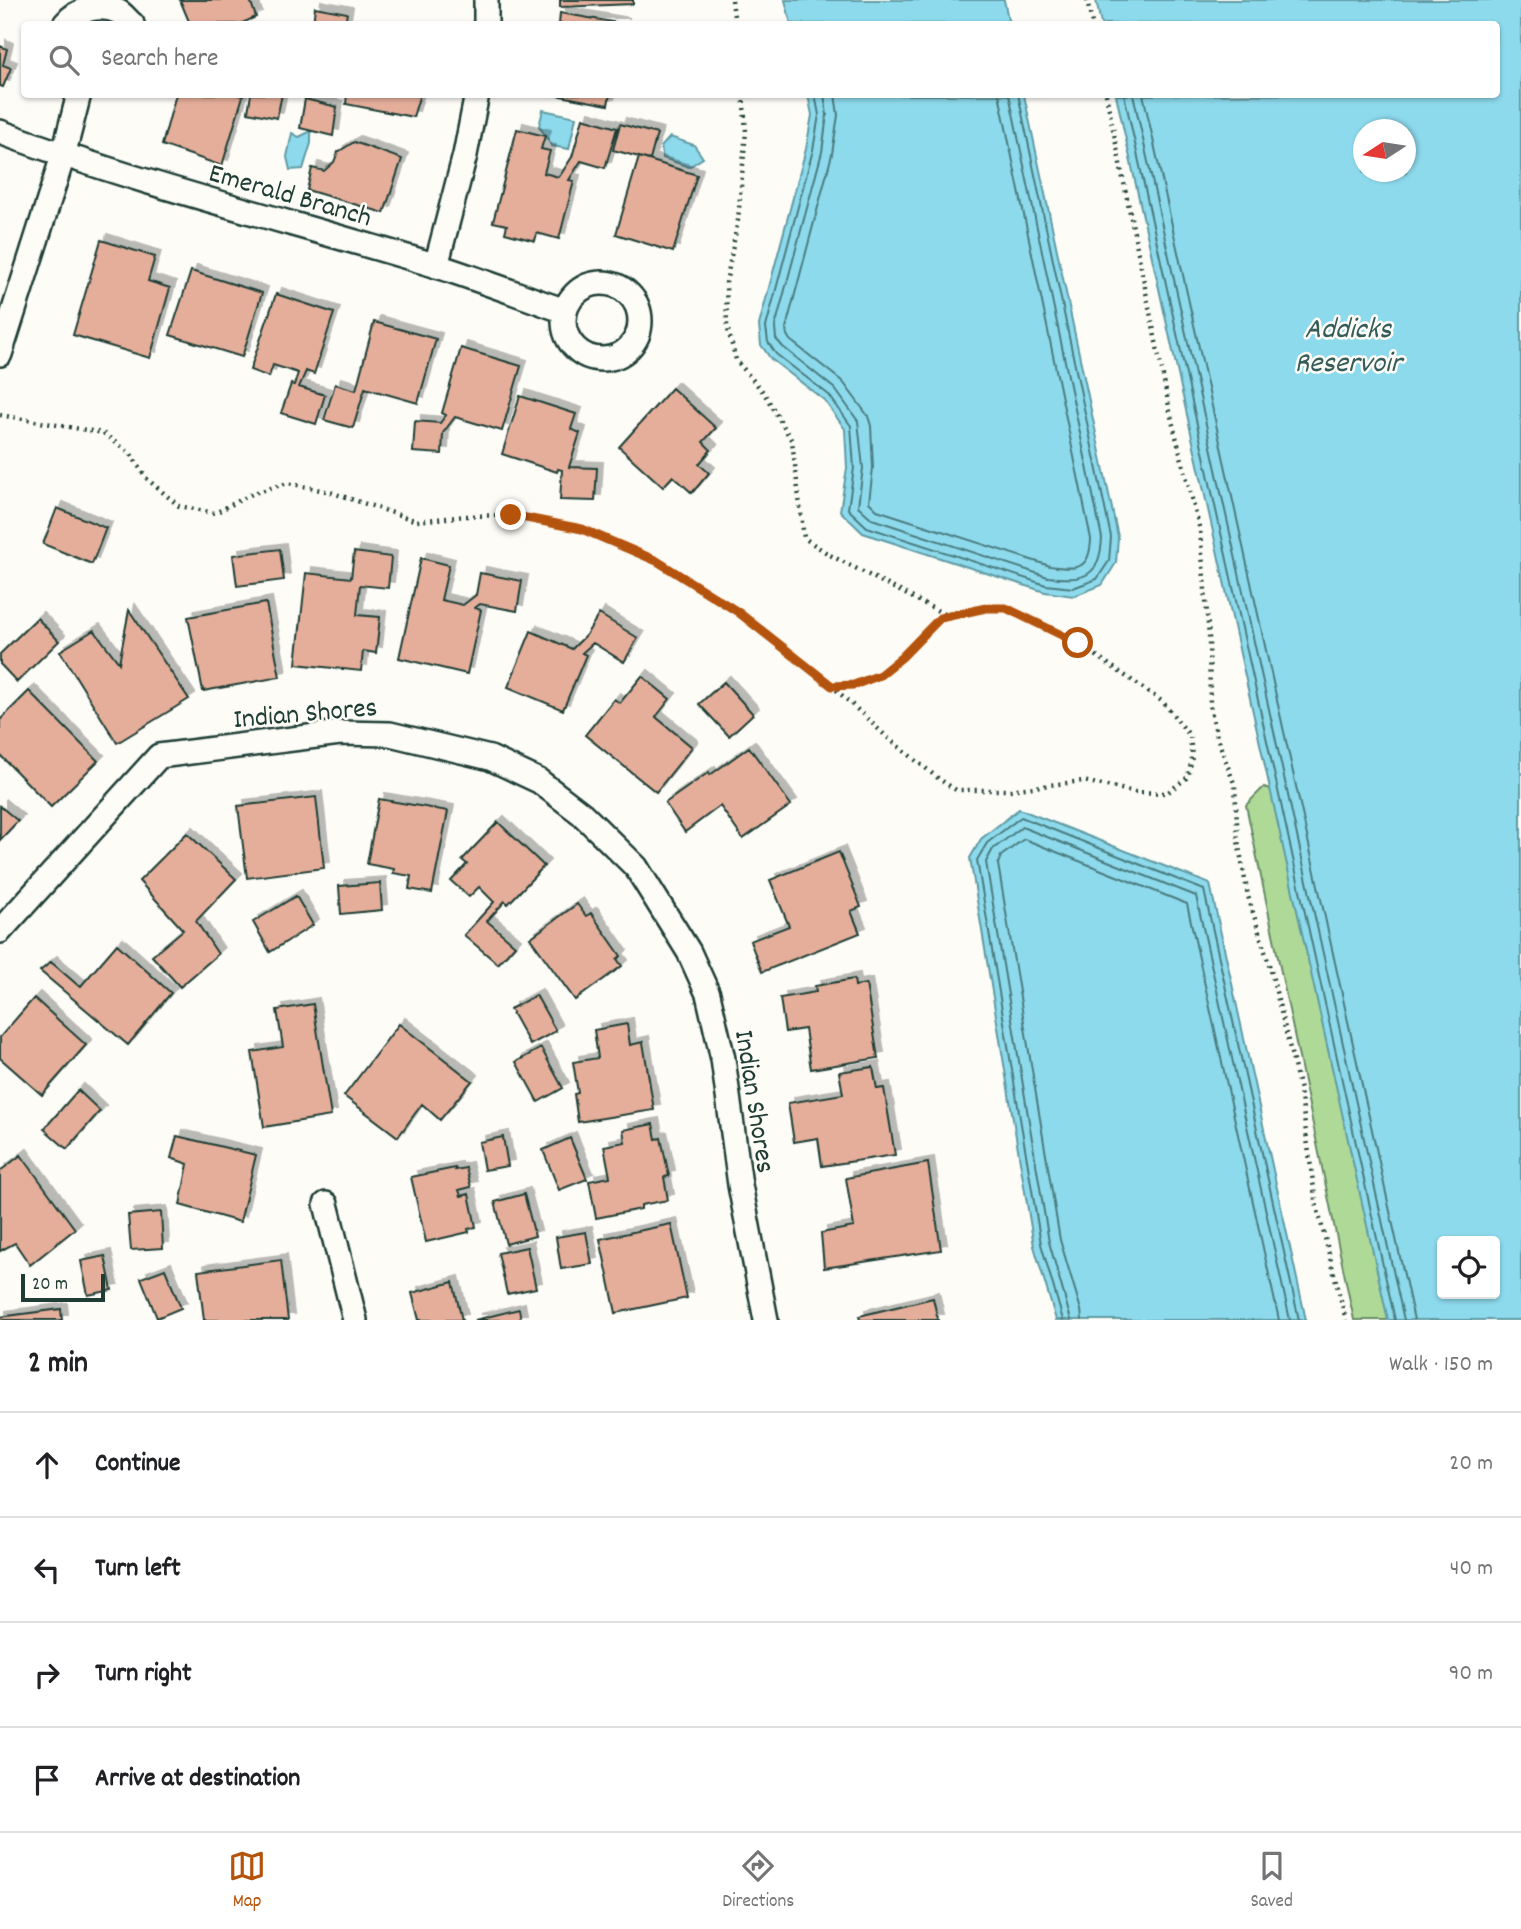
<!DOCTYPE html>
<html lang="en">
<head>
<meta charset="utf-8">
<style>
  body { margin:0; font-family:Dekko,sans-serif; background:#f6f6f6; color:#202124 }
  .controls { position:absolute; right:21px; bottom:21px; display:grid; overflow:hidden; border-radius:7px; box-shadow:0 2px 5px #0004 }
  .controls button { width:63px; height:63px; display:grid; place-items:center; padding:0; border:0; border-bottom:2px solid #e0e0e0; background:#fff; color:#202124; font:35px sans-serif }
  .compass { position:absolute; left:1353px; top:119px; width:63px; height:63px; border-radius:50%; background:#fff; box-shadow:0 2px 5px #0004; rotate:258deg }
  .scale { position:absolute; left:21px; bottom:18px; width:84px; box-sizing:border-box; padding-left:7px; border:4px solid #1f3d34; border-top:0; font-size:19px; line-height:24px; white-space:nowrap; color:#1f3d34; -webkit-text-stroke:5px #fdfcf7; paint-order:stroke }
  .stop { position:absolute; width:21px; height:21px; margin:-16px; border:5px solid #b45309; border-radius:50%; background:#fff }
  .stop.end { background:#b45309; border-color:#fff; box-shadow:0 2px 7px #0008 }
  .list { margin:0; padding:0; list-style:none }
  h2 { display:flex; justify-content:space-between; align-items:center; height:91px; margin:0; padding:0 28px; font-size:30px }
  h2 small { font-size:23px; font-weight:400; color:#757577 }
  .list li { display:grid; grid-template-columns:46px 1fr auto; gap:21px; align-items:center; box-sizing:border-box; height:105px; padding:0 28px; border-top:2px solid #e0e0e0 }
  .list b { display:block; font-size:26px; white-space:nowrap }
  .list em { font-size:23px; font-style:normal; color:#757577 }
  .icon { flex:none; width:38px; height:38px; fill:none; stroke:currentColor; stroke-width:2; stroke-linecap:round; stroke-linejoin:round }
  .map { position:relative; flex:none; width:1521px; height:1320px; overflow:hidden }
  .search { position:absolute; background:#fff; box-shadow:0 2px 5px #0004; left:21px; right:21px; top:21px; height:77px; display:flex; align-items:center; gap:18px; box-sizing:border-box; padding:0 24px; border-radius:7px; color:#757577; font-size:26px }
  .sheet { height:511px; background:#fff }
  nav { display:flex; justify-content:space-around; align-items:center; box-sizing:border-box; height:98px; border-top:2px solid #e0e0e0; background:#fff; font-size:19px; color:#757577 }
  nav a { display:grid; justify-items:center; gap:4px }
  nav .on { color:#b45309 }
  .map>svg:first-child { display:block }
  .green { fill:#afd997; stroke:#678b66; stroke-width:2; fill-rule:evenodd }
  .water { fill:#8ddaed; stroke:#619ba3; stroke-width:2; fill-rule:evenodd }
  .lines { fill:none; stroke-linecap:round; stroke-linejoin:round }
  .shore { stroke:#4b7c7e; stroke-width:2 }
  .building { fill:#e5ae9a; stroke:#1f3d34; stroke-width:2; filter:url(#shadow) }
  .minor-casing { stroke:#1f3d34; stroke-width:28 }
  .path { stroke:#1f3d34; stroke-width:4.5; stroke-dasharray:2 5; stroke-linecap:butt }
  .minor { stroke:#fdfcf7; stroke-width:23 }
  .route { stroke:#b45309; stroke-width:9 }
  .labels { text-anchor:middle; stroke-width:5; stroke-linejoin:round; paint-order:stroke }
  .street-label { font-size:28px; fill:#1f3d34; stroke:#fdfcf7 }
  .water-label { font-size:30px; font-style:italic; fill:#355c59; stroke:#fdfcf7 }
</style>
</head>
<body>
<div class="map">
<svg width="1521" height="1320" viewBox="0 0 1521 1320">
  <defs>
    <filter id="shadow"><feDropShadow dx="6" dy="-6" stdDeviation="0" flood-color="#0004"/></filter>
  </defs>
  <rect width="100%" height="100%" fill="#fdfcf7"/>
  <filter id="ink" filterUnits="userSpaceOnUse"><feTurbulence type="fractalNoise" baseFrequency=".0143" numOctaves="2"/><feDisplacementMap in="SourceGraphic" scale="14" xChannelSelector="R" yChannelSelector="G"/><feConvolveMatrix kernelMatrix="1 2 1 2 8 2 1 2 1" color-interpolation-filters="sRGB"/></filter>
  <g filter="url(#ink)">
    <path class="green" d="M1264,787l257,80v453h-167l-108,-515zM1442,1241h53v53h-53z"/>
    <path class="water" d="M785,0h219l5,24h-218z
      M1096,0h425v1320h-133l-272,-1225 380,-1v-70h-395zM1364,130h42v42h-42zM1442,1241h53v53h-53z
      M808,95h216l94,442 -2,26 -14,22 -28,11 -29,-4 -182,-59 -23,-22 7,-43 -2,-39 -21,-29 -53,-41 -10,-14 -2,-20 47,-176 6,-34z
      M543,110l33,7 -7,32 -17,-3 -13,-20z
      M311,131v12l-8,26 -13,1 -3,-13 5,-24 7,4z
      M670,137l24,8 9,13 -14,9 -26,-9 -2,-11z
      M1019,809l191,75 96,436h-250l-22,-74 -64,-388 11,-19z"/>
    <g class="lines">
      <path class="shore" d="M815,94l4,21 -6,35 -47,177 2,15 8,12 53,41 22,31 3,42 -6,41 19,18 179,58 27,3 24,-9 12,-18 2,-24 -93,-443
        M824,94l3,21 -5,37 -47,175 1,12 7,8 52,42 23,32 5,47 -5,38 14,13 176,58c36,4 52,1 54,-39l-93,-444
        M835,94l3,21 -6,39 -46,174 1,7 3,5 53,42 25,34 3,10 2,42 -4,34 8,8 173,56c27,4 40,4 41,-27l-92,-445
        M1124,94l271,1226
        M1133,94l271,1226
        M1143,94l271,1226
        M1063,1320l-22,-76 -64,-384 10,-17 34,-26 183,73 95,430
        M1071,1320l-22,-78 -63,-380 7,-13 29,-22 174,69 94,424
        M1082,1320l-1,-10 -21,-70 -62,-376 3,-8 23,-17 163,65 92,416"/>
    </g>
    <path class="building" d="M180,0h70l6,17 -16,7h-50z
      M560,0h73v4l-73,3z
      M315,7l32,6 -2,11h-32z
      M560,13l64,11h-65z
      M0,46l7,3 -4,16 8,3 -8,19 -3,-1z
      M176,94h60l7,2 -21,70 -60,-21z
      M251,94h31l-5,24 -29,-6z
      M347,94h73l-7,23 -67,-13z
      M550,94h60l-2,11z
      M305,99l32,8 -4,29 -33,-8z
      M583,118l34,10 -12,40 -24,-7 -12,19 5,1 -15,58 -22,-6 -2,8 -30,-8 2,-8 -14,-3 24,-93 28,7 -4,13 9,2 -6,22 15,4 13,-20z
      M620,124l37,10 -7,26 -37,-10z
      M354,142l48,17 -18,54 -77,-23 5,-22 12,3 10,-9 4,-10z
      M639,157l58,18 -24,77 -57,-18z
      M101,240l54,17 -7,24 22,7 -20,70 -77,-23z
      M191,271l71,22 -20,64 -72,-22z
      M276,294l58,19 -20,61 -8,-3 -7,16 26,8 -9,29 -35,-11 10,-29 3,1 4,-12 -25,-8 -4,12 -19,-7z
      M374,322l62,17 -18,64 -53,-15 -12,40 -29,-8 11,-36 21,6z
      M461,348l60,18 -19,65 -47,-14 -12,16 -1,21 -29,-2 2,-31 25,2 6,-8 -4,-2z
      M672,388l44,40 -13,14 8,8 -12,14 10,9 -17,20 -19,-17 -10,11 -44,-40z
      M520,396l56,18 -5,15 9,4 -11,34 28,1 -2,33 -35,-1 2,-30 -4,-1 -1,3 -55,-18z
      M57,508l49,20 -14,36 -49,-20z
      M280,549l4,31 -47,6 -4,-31z
      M354,552l37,5 -3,31 -28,-3 -3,30 23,2 -4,36 -13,-2 -2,20 -65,-7 10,-91 45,5z
      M421,558l28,7 -8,35 22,5 13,-10 4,-22 42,8 -5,30 -37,-7 -5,4 6,2 -14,64 -68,-16z
      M266,603l14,74 -77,14 -15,-74z
      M129,610l60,89 -72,44 -57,-92 34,-21 25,33z
      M599,614l39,24 -14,24 -31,-19 -11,10 4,2 -23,55 -55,-23 23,-56 41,18 14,-14z
      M37,618l22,23 -42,41 -17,-18v-10z
      M642,676l28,23 -14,18 36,30 -36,45 -71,-57 29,-36 6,4z
      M724,682l29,32 -24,22 -30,-32z
      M29,691l69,70 -47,46 -51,-52v-35z
      M749,747l42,58 -48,34 -23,-33 -35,26 -20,-29 44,-31 1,3z
      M316,797l8,71 -77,10 -9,-72z
      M379,799l69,12 -16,82 -23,-4 2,-13 -18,-3 1,-4 -27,-5z
      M0,806l18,15 -18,19z
      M498,822l46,44 -36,38 -3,-3 -18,20 28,24 -17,19 -34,-29 30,-33 -15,-15 -10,10 -18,-16 16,-17 -5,-4z
      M187,833l49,46 -40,42 22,33 -38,33 -28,-31 31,-26 -44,-49z
      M839,852l22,55 -10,4 9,22 -98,39 -12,-31 39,-15 -19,-46z
      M380,883l2,27 -41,4 -2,-28z
      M296,896l17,29 -43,27 -17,-30z
      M577,904l9,12 5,-3 30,43 -4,3 5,7 -47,34 -45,-62z
      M117,944l54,49 -43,52 -88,-74 11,-9 29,25z
      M854,979l1,7 11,-2 12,74 -67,11 -6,-40 -20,3 -5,-34 36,-6 -1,-6z
      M536,995l20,36 -26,14 -20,-36z
      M34,998l52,47 -44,50 -42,-37v-21z
      M313,1004l18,112 -67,11 -12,-75 31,-5 -6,-37z
      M399,1024l73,57 -32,39 -18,-16 -24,33 -54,-41z
      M627,1024l3,21 13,-3 11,68 -76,12 -4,-28 4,-1 -5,-31 25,-4 -4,-28z
      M541,1048l22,40 -25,14 -22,-40z
      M873,1067l4,22 7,-1 11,67 -73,11 -4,-28 -24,4 -6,-39 55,-9 -4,-22z
      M78,1090l22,21 -33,38 -23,-20z
      M653,1124l3,15 5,-1 8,38 -5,1 4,23 -27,5v4l-45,9 -7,-37 21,-4 -6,-31 21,-4 -2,-12z
      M177,1136l79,19 -16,67 -60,-17 8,-41 -17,-6z
      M503,1137l5,29 -24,4 -5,-28z
      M570,1138l17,41 -28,11 -16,-40z
      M21,1155l54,74 -45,36 -15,-22 -15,8v-80z
      M928,1163l13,87 -117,18 -3,-35 33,-6 -8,-49z
      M455,1168v2l11,-2 5,19 -12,3 2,6 8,-2 7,33 -8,2 1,3 -43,10 -15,-65z
      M524,1194l11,42 -29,8 -11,-42z
      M161,1212l2,36 -32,2 -3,-35z
      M671,1224l16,74 -71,15 -16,-74z
      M586,1232l6,32 -31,5 -5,-32z
      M527,1247l9,41 -29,6 -9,-41z
      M105,1256l7,34 -24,5 -7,-34z
      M281,1260l7,60h-84l-6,-49z
      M165,1269l16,39 -24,10 -16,-40z
      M453,1282l9,38h-43l-7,-27z
      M933,1298l5,22h-78l-1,-4z
      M61,1309l1,11h-62v-3z
      M519,1309l2,11h-46z"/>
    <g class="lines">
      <defs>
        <path id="minor" d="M486,0v24
          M65,24c12,-15 36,-21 54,-12 5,3 9,9 13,12
          M0,132c142,53 289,89 434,133 44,14 88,31 131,46
          M436,266l29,-111 12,-61
          M564 321a38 38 0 1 1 76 0a38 38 0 1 1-76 0Z
          M0,354l63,-198 16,-62
          M0,931l159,-175 181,-23 50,1 100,24 49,23 43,33 54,53 53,85 19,42 15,65 17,126 26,135
          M326,1204l29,116"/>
      </defs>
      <use href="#minor" class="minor-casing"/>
      <path class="path" d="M732,0l3,24
        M1087,0l5,24
        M743,94l3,37 -8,89 -12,63 1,43 9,34 28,33 28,48 12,97 26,17 118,61
        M1106,94l66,327 28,109 9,107 1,69 7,31 18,49 3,55 10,55 23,75 29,119 16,113 30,117
        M0,415l103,18 28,21 15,24 33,28 36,7 39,-20 34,-10 42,9 87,29 49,-5 45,-1 70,14 76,32 81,51 94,74 56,52 51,41 17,11h53l74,-9 52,11 32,1 21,-16 4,-20 -2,-21 -27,-34 -85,-59 -72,-35h-20l-46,10 -38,39 -22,18 -26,10 -22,1"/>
      <use href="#minor" class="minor"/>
    </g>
  </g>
  <g class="lines" filter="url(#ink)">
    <path class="route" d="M511,515l71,14 75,32 81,51 94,74 22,-1 26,-10 22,-18 38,-39 46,-10h20l72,35"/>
  </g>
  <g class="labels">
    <g class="street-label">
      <text transform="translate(291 193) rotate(16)" y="10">Emerald Branch</text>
      <text transform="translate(305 711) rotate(-5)" y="10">Indian Shores</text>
      <text transform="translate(757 1101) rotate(81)" y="10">Indian Shores</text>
    </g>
    <g class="water-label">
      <text x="1348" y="337">Addicks<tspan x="1348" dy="34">Reservoir</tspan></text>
    </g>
  </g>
</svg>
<div class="controls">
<button><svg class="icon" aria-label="locate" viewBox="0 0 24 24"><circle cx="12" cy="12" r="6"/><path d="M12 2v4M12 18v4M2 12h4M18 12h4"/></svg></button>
</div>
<svg class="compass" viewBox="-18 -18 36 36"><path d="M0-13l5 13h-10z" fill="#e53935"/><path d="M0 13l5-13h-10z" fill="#757577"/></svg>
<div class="scale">20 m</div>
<div class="stop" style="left:1078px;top:643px"></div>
<div class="stop end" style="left:511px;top:515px"></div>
<div class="search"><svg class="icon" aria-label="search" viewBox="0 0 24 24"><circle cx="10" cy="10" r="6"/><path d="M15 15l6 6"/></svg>Search here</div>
</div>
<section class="sheet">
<h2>2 min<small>Walk · 150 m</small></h2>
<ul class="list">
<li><svg class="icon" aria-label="ahead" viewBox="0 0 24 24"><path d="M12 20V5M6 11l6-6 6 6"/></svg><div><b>Continue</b></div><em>20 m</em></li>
<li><svg class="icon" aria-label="left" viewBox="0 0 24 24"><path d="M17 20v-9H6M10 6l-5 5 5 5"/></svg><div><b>Turn left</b></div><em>40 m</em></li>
<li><svg class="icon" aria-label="right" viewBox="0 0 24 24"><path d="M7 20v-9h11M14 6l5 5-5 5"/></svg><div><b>Turn right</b></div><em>90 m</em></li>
<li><svg class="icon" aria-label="arrive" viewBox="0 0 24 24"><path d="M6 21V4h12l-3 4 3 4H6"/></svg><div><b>Arrive at destination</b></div></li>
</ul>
</section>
<nav>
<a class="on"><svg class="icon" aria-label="map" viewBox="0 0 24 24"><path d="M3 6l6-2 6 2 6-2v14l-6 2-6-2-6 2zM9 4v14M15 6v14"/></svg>Map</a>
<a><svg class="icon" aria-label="directions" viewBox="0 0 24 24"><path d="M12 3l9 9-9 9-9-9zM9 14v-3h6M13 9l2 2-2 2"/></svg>Directions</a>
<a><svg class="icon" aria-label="saved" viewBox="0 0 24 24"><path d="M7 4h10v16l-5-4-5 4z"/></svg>Saved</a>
</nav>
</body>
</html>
